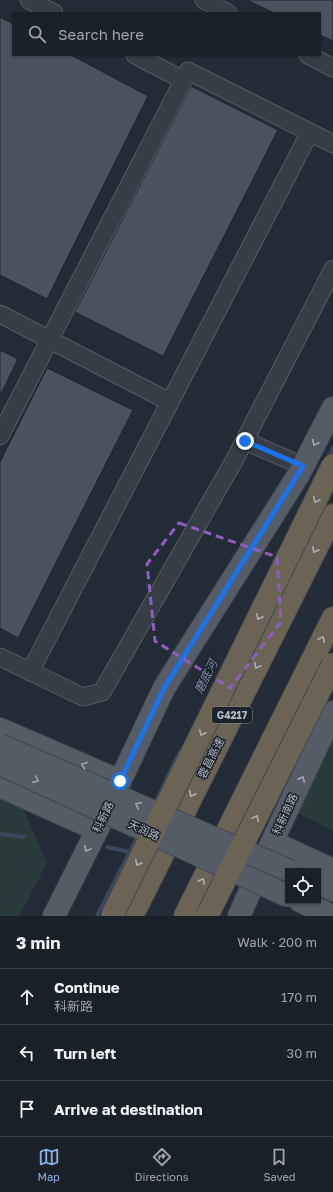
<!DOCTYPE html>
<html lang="en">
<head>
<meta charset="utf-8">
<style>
  body { margin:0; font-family:"Golos Text","Noto Sans SC",sans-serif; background:#232830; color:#f1f3f6 }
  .controls { position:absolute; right:12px; bottom:12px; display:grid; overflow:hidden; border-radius:0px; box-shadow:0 1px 3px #0004 }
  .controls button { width:36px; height:36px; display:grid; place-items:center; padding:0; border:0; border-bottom:1px solid #383e45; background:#1a2028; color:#f1f3f6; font:20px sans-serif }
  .stop { position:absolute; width:12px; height:12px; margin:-9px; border:3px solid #1a73e8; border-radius:50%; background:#fff }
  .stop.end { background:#1a73e8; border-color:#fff; box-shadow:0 1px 4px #0008 }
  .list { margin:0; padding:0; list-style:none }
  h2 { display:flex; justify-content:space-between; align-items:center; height:52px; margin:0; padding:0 16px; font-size:17px }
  h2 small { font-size:13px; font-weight:400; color:#9fa3a8 }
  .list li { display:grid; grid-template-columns:26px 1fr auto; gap:12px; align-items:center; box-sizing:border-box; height:56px; padding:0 16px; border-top:1px solid #383e45 }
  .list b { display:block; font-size:15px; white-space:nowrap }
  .list p { margin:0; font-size:13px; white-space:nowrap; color:#9fa3a8 }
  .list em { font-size:13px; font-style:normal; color:#9fa3a8 }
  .icon { flex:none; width:22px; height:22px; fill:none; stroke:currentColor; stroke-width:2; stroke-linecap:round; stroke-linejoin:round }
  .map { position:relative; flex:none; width:333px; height:916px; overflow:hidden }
  .search { position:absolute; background:#1a2028; box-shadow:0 1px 3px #0004; left:12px; right:12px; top:12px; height:44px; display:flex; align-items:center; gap:10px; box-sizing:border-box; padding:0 14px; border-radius:0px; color:#9fa3a8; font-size:15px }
  .sheet { height:220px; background:#1a2028 }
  nav { display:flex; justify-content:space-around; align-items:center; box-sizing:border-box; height:56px; border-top:1px solid #383e45; background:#1a2028; font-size:11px; color:#9fa3a8 }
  nav a { display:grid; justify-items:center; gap:2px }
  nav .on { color:#8eb0ea }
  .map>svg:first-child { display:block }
  .green { fill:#293a3b }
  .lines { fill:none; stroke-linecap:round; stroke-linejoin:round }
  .stream { stroke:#3a485d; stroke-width:4 }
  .building { fill:#4a525f; stroke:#1e242d }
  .minor-casing { stroke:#545b64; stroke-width:19 }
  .major-casing { stroke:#404650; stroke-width:24 }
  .highway-casing { stroke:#414851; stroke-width:24 }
  .minor { stroke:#363d46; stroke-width:17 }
  .major { stroke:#555c66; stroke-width:22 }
  .highway { stroke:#6b6354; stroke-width:22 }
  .major-bridge-casing { stroke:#404650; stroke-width:24; stroke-linecap:butt }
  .highway-bridge-casing { stroke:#414851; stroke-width:24; stroke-linecap:butt }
  .major-bridge { stroke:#555c66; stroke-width:22 }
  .highway-bridge { stroke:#6b6354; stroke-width:22 }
  .oneway { stroke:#9fa6b0 }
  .oneway2 { stroke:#aab0b8 }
  .route { stroke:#1a73e8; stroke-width:5 }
  .marked { fill:none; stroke:#8e5dc0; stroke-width:3; stroke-dasharray:8 5; stroke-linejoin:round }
  .labels { text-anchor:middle; stroke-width:3; stroke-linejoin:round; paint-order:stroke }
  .shield { fill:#1c222b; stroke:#848b95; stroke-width:1 }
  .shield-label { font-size:10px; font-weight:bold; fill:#b1b8c3 }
  .street-label { font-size:11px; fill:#b1b8c3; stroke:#1c222b }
  .water-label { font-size:12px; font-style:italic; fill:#7c8ea8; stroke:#1c222b }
</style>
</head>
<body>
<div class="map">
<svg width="333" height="916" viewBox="0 0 333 916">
  <rect width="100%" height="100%" fill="#232b36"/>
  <path class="green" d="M333,730v101l-40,-20z
    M0,796l22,10 25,57 -28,53h-19z"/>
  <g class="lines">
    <path class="stream" d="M328,458l5,-10
      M154,805l26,-53
      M0,834l24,3
      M107,847l23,5
      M97,916l42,-82"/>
  </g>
  <path class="building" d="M247,0h86v41l-13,-6v-22h-46z
    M0,17l13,7v31h58l77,41 -101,203 -47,-24z
    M191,86l87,44 -115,226 -88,-44z
    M0,350l18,9 -18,37z
    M47,368l86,42 -115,228 -18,-10v-166z"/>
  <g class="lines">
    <defs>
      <path id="minor" d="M29,0l25,13
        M204,0l24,13
        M135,55l48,25
        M308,55l25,13
        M0,314l170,88
        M0,436l188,-365 145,73
        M245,441l58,25
        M0,657l83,40 19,-5 133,-233 98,-190
        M30,672l280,-540"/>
      <path id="major" d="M0,729l120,52
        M0,786l97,44
        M272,842l61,28
        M318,883l15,7
        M300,901l32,15
        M54,916l43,-86 67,-142 135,-214 34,-66
        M239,916l33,-74 61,-130"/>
      <path id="highway" d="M132,916l201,-401
        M185,916l148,-298"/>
    </defs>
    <use href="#minor" class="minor-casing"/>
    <use href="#major" class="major-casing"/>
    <use href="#highway" class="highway-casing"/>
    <use href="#minor" class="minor"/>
    <use href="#major" class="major"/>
    <use href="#highway" class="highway"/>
    <defs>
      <path id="major-bridge" d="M0,745l290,126
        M0,764l288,132"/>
      <path id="highway-bridge" d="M112,916l221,-451
        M207,916l126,-252"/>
    </defs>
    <use href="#major-bridge" class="major-bridge-casing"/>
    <use href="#highway-bridge" class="highway-bridge-casing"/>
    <use href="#major-bridge" class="major-bridge"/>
    <use href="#highway-bridge" class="highway-bridge"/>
  </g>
  <defs><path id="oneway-chevron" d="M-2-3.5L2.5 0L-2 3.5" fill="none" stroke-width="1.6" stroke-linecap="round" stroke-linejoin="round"/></defs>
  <g class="oneway">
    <use href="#oneway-chevron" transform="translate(315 443) rotate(117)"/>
    <use href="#oneway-chevron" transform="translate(84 765) rotate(-157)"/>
    <use href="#oneway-chevron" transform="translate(302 779) rotate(-65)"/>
    <use href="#oneway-chevron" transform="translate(36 780) rotate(25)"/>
    <use href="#oneway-chevron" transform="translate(138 805) rotate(-156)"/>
    <use href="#oneway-chevron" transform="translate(87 849) rotate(117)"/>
  </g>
  <g class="oneway2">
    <use href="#oneway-chevron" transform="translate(316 500) rotate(116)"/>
    <use href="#oneway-chevron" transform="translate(315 550) rotate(117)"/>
    <use href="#oneway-chevron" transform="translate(259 617) rotate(116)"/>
    <use href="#oneway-chevron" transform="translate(322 639) rotate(-64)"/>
    <use href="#oneway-chevron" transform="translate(257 666) rotate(117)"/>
    <use href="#oneway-chevron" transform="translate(202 733) rotate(116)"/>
    <use href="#oneway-chevron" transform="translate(192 794) rotate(117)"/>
    <use href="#oneway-chevron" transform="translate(256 818) rotate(-64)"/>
    <use href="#oneway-chevron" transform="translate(138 863) rotate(116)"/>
    <use href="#oneway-chevron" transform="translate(202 881) rotate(-64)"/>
  </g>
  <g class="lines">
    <path class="route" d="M120,781l44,-93 139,-222 -58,-25"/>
  </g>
  <path class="marked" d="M179,523l98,34 4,65 -51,66 -75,-47 -8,-77z"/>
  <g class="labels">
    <rect class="shield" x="212" y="707" width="40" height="16" rx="3"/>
    <g class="shield-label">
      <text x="232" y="719">G4217</text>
    </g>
    <g class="street-label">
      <text transform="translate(211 758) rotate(-63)" y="4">蓉昌高速</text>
      <text transform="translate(285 814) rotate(-65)" y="4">科新南路</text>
      <text transform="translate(103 817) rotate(-64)" y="4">科新路</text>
      <text transform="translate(144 830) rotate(25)" y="4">天润路</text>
    </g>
    <g class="water-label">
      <text transform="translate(206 677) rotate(-63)" y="4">磨底河</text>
    </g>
  </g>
</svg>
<div class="controls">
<button><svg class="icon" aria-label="locate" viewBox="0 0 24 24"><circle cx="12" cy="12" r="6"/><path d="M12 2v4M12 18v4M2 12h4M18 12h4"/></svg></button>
</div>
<div class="stop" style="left:120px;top:781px"></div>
<div class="stop end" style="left:245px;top:441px"></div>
<div class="search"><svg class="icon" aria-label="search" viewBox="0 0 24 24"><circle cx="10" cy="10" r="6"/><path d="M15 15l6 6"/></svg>Search here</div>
</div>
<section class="sheet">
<h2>3 min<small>Walk · 200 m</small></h2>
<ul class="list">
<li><svg class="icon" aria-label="ahead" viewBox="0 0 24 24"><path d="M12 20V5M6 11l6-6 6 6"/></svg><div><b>Continue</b><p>科新路</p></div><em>170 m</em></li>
<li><svg class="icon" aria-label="left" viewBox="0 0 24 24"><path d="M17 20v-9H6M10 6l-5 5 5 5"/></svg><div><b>Turn left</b></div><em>30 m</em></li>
<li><svg class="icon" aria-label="arrive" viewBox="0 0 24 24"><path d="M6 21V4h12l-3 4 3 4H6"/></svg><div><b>Arrive at destination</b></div></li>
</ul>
</section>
<nav>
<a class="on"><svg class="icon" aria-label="map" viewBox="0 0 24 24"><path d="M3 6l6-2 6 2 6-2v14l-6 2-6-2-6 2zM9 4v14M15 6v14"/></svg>Map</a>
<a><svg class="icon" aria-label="directions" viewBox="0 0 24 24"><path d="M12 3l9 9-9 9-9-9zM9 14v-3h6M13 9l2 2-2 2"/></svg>Directions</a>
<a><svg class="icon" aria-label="saved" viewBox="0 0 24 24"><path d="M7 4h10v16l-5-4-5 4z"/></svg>Saved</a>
</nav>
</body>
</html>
